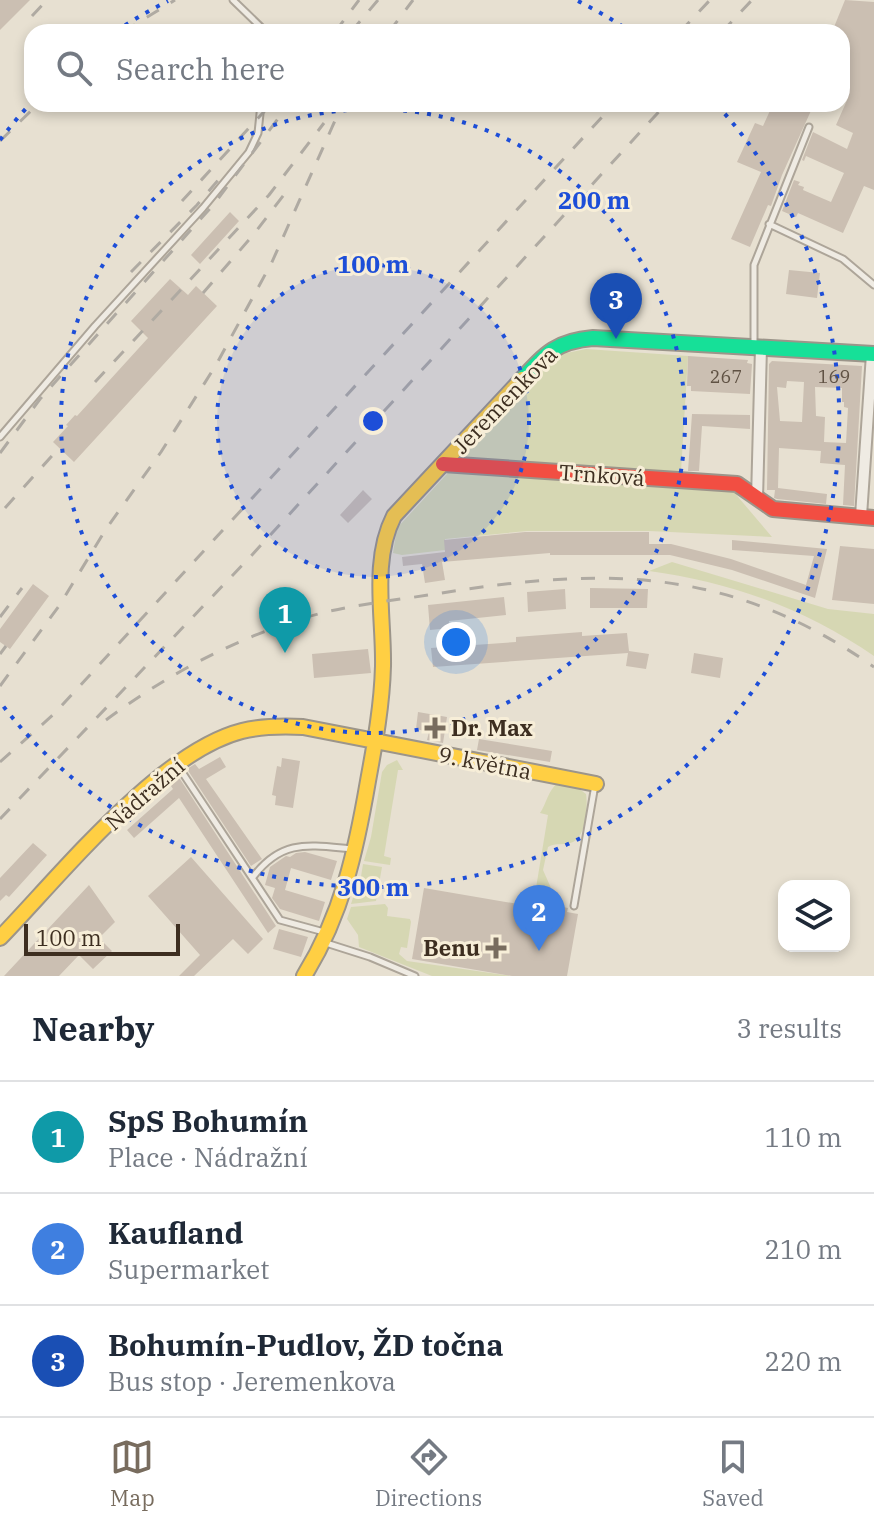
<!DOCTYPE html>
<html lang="en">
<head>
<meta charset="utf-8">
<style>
  body { margin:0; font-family:"IBM Plex Serif",serif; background:#f2f2f3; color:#1f2937 }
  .controls { position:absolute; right:24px; bottom:24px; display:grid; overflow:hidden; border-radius:16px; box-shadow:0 4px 12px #0003 }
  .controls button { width:72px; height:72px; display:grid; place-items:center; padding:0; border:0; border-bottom:2px solid #e0e1e3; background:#fff; color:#1f2937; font:40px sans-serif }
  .scale { position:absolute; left:24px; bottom:20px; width:156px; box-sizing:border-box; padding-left:8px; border:4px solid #3d2e20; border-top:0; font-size:22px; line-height:28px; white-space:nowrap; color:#3d2e20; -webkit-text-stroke:6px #f7eed8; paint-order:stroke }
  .you { position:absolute; left:456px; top:642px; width:28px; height:28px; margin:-20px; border:6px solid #fff; border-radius:50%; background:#1a73e8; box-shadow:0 0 0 12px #1a73e833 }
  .badge { display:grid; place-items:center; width:52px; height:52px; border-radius:50%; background:#786c5e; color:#fff; font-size:26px; font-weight:700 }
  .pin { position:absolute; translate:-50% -66px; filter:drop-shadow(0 2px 4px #0008) }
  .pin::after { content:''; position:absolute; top:42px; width:28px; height:24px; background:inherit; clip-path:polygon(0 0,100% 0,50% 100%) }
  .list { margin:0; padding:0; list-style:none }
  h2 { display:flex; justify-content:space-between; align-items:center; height:104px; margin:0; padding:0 32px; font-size:34px }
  h2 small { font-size:26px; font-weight:400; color:#747a83 }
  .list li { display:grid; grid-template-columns:52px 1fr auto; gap:24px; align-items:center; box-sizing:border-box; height:112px; padding:0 32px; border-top:2px solid #e0e1e3 }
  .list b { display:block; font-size:30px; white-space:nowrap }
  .list p { margin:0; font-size:26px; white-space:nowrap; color:#747a83 }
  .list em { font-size:26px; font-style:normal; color:#747a83 }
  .icon { flex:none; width:44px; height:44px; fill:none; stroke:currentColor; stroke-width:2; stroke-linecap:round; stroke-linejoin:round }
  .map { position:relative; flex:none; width:874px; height:976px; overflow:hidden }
  .search { position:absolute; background:#fff; box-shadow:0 4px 12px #0003; left:24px; right:24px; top:24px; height:88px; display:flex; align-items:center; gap:20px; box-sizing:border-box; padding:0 28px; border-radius:24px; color:#747a83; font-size:30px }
  .sheet { height:440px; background:#fff }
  nav { display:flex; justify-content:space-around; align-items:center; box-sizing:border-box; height:112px; border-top:2px solid #e0e1e3; background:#fff; font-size:22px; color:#747a83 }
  nav a { display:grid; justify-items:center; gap:4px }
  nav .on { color:#786c5e }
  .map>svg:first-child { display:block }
  .green { fill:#d6d7b3 }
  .building { fill:#cbbfb2; fill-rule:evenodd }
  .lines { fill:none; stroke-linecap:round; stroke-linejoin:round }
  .lane-casing { stroke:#ada599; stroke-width:9 }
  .street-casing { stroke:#ada599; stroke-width:14 }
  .fast-casing { stroke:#9c958a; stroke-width:18 }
  .slow-casing { stroke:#9c958a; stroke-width:18 }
  .jam-casing { stroke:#9c958a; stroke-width:18 }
  .lane { stroke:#efebe3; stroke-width:5 }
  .street { stroke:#efebe3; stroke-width:10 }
  .fast { stroke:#16e098; stroke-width:14 }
  .slow { stroke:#ffcf43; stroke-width:14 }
  .jam { stroke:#f24e42; stroke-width:14 }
  .rail { stroke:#afaaa2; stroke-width:3; stroke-dasharray:14 14; stroke-linecap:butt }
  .ring { fill:none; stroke:#1d4ed8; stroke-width:4; stroke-dasharray:4 8 }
  .poi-dot { fill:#786c5e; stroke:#f7eed8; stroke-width:3 }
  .labels { text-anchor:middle; stroke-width:6; stroke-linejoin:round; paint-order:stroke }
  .number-label { font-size:18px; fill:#605244 }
  .street-label { font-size:22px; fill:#3d2e20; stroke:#f7eed8 }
  .poi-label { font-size:22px; font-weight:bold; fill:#3d2e20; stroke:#f7eed8; text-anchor:start }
  .centre { fill:#1d4ed8; stroke:#f7eed8; stroke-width:4 }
  .ring-label { font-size:24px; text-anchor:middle; font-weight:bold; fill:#1d4ed8; stroke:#f7eed8; stroke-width:6; stroke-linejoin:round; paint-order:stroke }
</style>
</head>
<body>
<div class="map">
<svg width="874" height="976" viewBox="0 0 874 976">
  <rect width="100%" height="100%" fill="#e7e0d1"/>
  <path class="green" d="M586,349l102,7 -8,132 53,3 39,46 -123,-6h-122l-82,8v11l-43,5 -9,-2 4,-25 160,-173z
    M672,562l156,47 46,5v42c-68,-47 -143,-74 -225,-85z
    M397,760l6,10h-5l-14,86 7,2 -1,7 -26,-4 7,-24 11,-65 5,-7z
    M557,784l21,4 8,6c2,13 0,42 -13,48 -9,4 -17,0 -25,5l-5,23 8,18 -3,18 -23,-3 2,-10 8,1 13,-79 -8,-2c6,-9 9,-24 17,-29z
    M363,864l19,3 -6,34 -25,3 7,-22 2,1z
    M385,904l3,4 -1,8 23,3 1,3 -4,26 -6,-1 -2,7 8,7 105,15h-80l-73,-29 -1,-12 -11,-16 4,-12z"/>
  <path class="building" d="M0,0h30l-30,30z
    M845,0l29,2v188l-10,-4 -21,47 -45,-20 -2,4 -14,-6 12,-31 6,2 -2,3 6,2 -1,3 28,12 13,-29 -38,-17 -2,5 -2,-1 11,-28 34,17 6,-16 -17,-8 12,-27 -6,-3v-63h-10z
    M773,104h41l-32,71 -11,31 -3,-1 -18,42 -19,-8 30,-67 -24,-10 18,-39 8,3z
    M230,212l9,9 -39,43 -9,-9z
    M789,270l31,3 -3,25 -31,-4z
    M170,279l18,16 8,-9 21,20 -143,156 -21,-20 15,-16 -2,-1 9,-10 2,1 71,-78 -17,-17z
    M688,356l60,4 -1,3 5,1 -2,30 -59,-3v-5h-4z
    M772,361l90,5 -8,140 -11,-1 2,-40 -25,-2 1,-12 -42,-3 -1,40 49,6 -1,10 -49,-5 -3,-1 1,-8h-8l2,-126zM787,381l17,1 -2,40 -22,-1 -3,-34 9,1zM815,387l27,1v14h2v5l4,1 -2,35 -22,-1 1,-25 -9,-1z
    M692,414l58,1v14l-48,-3 -3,45h-11z
    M363,490l9,9 -24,24 -8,-8z
    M525,532h124v12h22l60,15 75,26 8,-29 -82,-6v-10l95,9 -12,49 -83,-28 -62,-15h-120v-2l-108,9 3,18 -20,3 -3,-19 -19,2 -1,-9 43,-5 -1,-12z
    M840,546l34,3v55l-42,-4z
    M33,584l16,12 -39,53 -10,-7v-13z
    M590,588l58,1 -1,19h-57z
    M565,589l1,20 -38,3 -1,-20z
    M504,597l2,18 -57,6 1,7 -20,2 -2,-25z
    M582,632v4l45,-3 2,18 20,3 -3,15 -20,-3 2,-13 -195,14 -2,-19 85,-6v-5z
    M368,649l3,24 -57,5 -2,-24z
    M694,653l29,5 -3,20 -29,-5z
    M418,712l29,5 -4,26 -16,-3 2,-8 -13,-3z
    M479,739l73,12 -2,11 -73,-12z
    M220,757l6,10 -20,12 56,80 -11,7 -64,-97 8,-5 4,5z
    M282,758l18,3 -7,47 -18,-3 1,-9 -4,-1 5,-29 4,1z
    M178,776l98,150 -8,7 -89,-135 -45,40 -7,-8 46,-41 -4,-6z
    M33,843l14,12 -38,42 -3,-2 -6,6v-23z
    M305,852l32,9 -6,19 -40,-12 -6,22 40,12 -6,19 -39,-12 -8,-11 3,-10 -10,-3 5,-18 16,-11 4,1 6,-4z
    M191,857l72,82 -15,15 -15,-15 -39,37h-15l21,-21 -52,-59z
    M89,885l26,37 -16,16 13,13 -19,18 -14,-14 -20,21h-55z
    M424,888l123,21 1,-5 20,4 -1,4 11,2 -11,62h-55l-100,-17z
    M279,929l29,8 -7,20 -28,-8z"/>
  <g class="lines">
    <defs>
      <path id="lane" d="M233,0l33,32
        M769,224l74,35 31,26
        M754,343v-78l55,-138
        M0,437l95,-111 108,-118 46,-56 9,-19 3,-29
        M178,766l102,154 44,12
        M253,877c29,-38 55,-32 99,-28
        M574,906l21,-121
        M326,943l44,14 45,19"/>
      <path id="street" d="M757,499l4,-152
        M861,516l11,-162"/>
      <path id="fast" d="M522,379c24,-26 35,-38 71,-41l281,16"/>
      <path id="slow" d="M0,938c60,-62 159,-186 242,-207 20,-5 40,-5 61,-4l293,57
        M304,976c38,-61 52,-125 64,-195 7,-38 14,-76 15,-115 1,-49 -12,-105 11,-150l128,-137"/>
      <path id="jam" d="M443,464l294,20 36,25 101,9"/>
    </defs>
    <use href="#lane" class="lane-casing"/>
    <use href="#street" class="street-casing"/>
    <use href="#fast" class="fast-casing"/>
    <use href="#slow" class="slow-casing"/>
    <use href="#jam" class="jam-casing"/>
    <use href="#lane" class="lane"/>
    <use href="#street" class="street"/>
    <use href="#fast" class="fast"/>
    <use href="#slow" class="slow"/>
    <use href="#jam" class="jam"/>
    <path class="rail" d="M32,16l15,-16
      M123,32l52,-32
      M335,32l24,-32
      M351,32l27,-32
      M389,32l24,-32
      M680,32l30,-32
      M722,32l30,-32
      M0,141l38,-37
      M182,201l89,-97
      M131,272l66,-67 28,-33
      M203,293l51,-59 35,-46
      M95,382l174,-187 55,-72
      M0,453l40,-54 174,-195 75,-100
      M5,508l54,-60
      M0,617l22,-29
      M0,654l6,-8
      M0,686l59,-80 47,-77 55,-77 55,-87 56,-103 70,-157
      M106,720c59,-44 128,-81 198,-102 42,-13 87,-17 131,-24 168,-27 293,-29 439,73
      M0,762l54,-48 560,-610
      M0,819l251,-263 415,-452"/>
  </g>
  <circle cx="373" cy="421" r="156" fill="#1d4ed8" fill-opacity=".12"/>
  <g class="ring">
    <circle cx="373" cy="421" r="156"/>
    <circle cx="373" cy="421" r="312"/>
    <path d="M0 140A467 467 0 0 1 31 103M115 32A467 467 0 0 1 168 1M578 1A467 467 0 0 1 631 32M717 105A467 467 0 1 1 0 702"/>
  </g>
  <g class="poi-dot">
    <path d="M431 716h8v8h8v8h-8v8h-8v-8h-8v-8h8z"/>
    <path d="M492 936h8v8h8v8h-8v8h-8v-8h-8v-8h8z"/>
  </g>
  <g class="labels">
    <g class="number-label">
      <text x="726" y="383">267</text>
      <text x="834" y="383">169</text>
    </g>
    <g class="street-label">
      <text transform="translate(505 400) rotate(-46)" y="8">Jeremenkova</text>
      <text transform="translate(602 475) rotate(4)" y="8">Trnková</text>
      <text transform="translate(485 763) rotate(11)" y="8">9. května</text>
      <text transform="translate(145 794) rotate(-41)" y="8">Nádražní</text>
    </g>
    <g class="poi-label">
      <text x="451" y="736">Dr. Max</text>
      <text x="480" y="956" text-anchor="end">Benu</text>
    </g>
  </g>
  <circle cx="373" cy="421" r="12" class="centre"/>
  <g class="ring-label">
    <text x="594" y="209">200 m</text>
    <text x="373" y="273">100 m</text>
    <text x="373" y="896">300 m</text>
  </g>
</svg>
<div class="controls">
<button><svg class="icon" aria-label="layers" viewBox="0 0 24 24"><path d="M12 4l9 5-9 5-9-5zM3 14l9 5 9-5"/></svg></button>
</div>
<div class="scale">100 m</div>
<div class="you"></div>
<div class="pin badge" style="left:285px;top:653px;background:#0f9aa8">1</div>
<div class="pin badge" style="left:539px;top:951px;background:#3f7fe0">2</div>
<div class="pin badge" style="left:616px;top:339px;background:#1a4fb4">3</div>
<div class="search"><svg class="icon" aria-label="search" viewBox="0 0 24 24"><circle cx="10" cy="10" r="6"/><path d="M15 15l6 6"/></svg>Search here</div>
</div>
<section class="sheet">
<h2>Nearby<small>3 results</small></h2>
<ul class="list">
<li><span class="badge" style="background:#0f9aa8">1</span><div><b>SpS Bohumín</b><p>Place · Nádražní</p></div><em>110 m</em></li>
<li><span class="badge" style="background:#3f7fe0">2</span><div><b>Kaufland</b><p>Supermarket</p></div><em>210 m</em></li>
<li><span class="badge" style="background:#1a4fb4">3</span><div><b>Bohumín-Pudlov, ŽD točna</b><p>Bus stop · Jeremenkova</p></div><em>220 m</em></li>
</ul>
</section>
<nav>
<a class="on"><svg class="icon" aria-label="map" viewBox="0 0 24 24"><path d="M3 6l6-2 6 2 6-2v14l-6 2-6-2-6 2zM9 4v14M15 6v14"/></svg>Map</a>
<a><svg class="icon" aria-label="directions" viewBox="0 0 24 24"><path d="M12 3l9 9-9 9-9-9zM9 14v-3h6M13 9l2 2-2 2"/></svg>Directions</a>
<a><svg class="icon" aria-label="saved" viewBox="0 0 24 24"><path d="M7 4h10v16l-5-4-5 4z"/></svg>Saved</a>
</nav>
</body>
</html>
